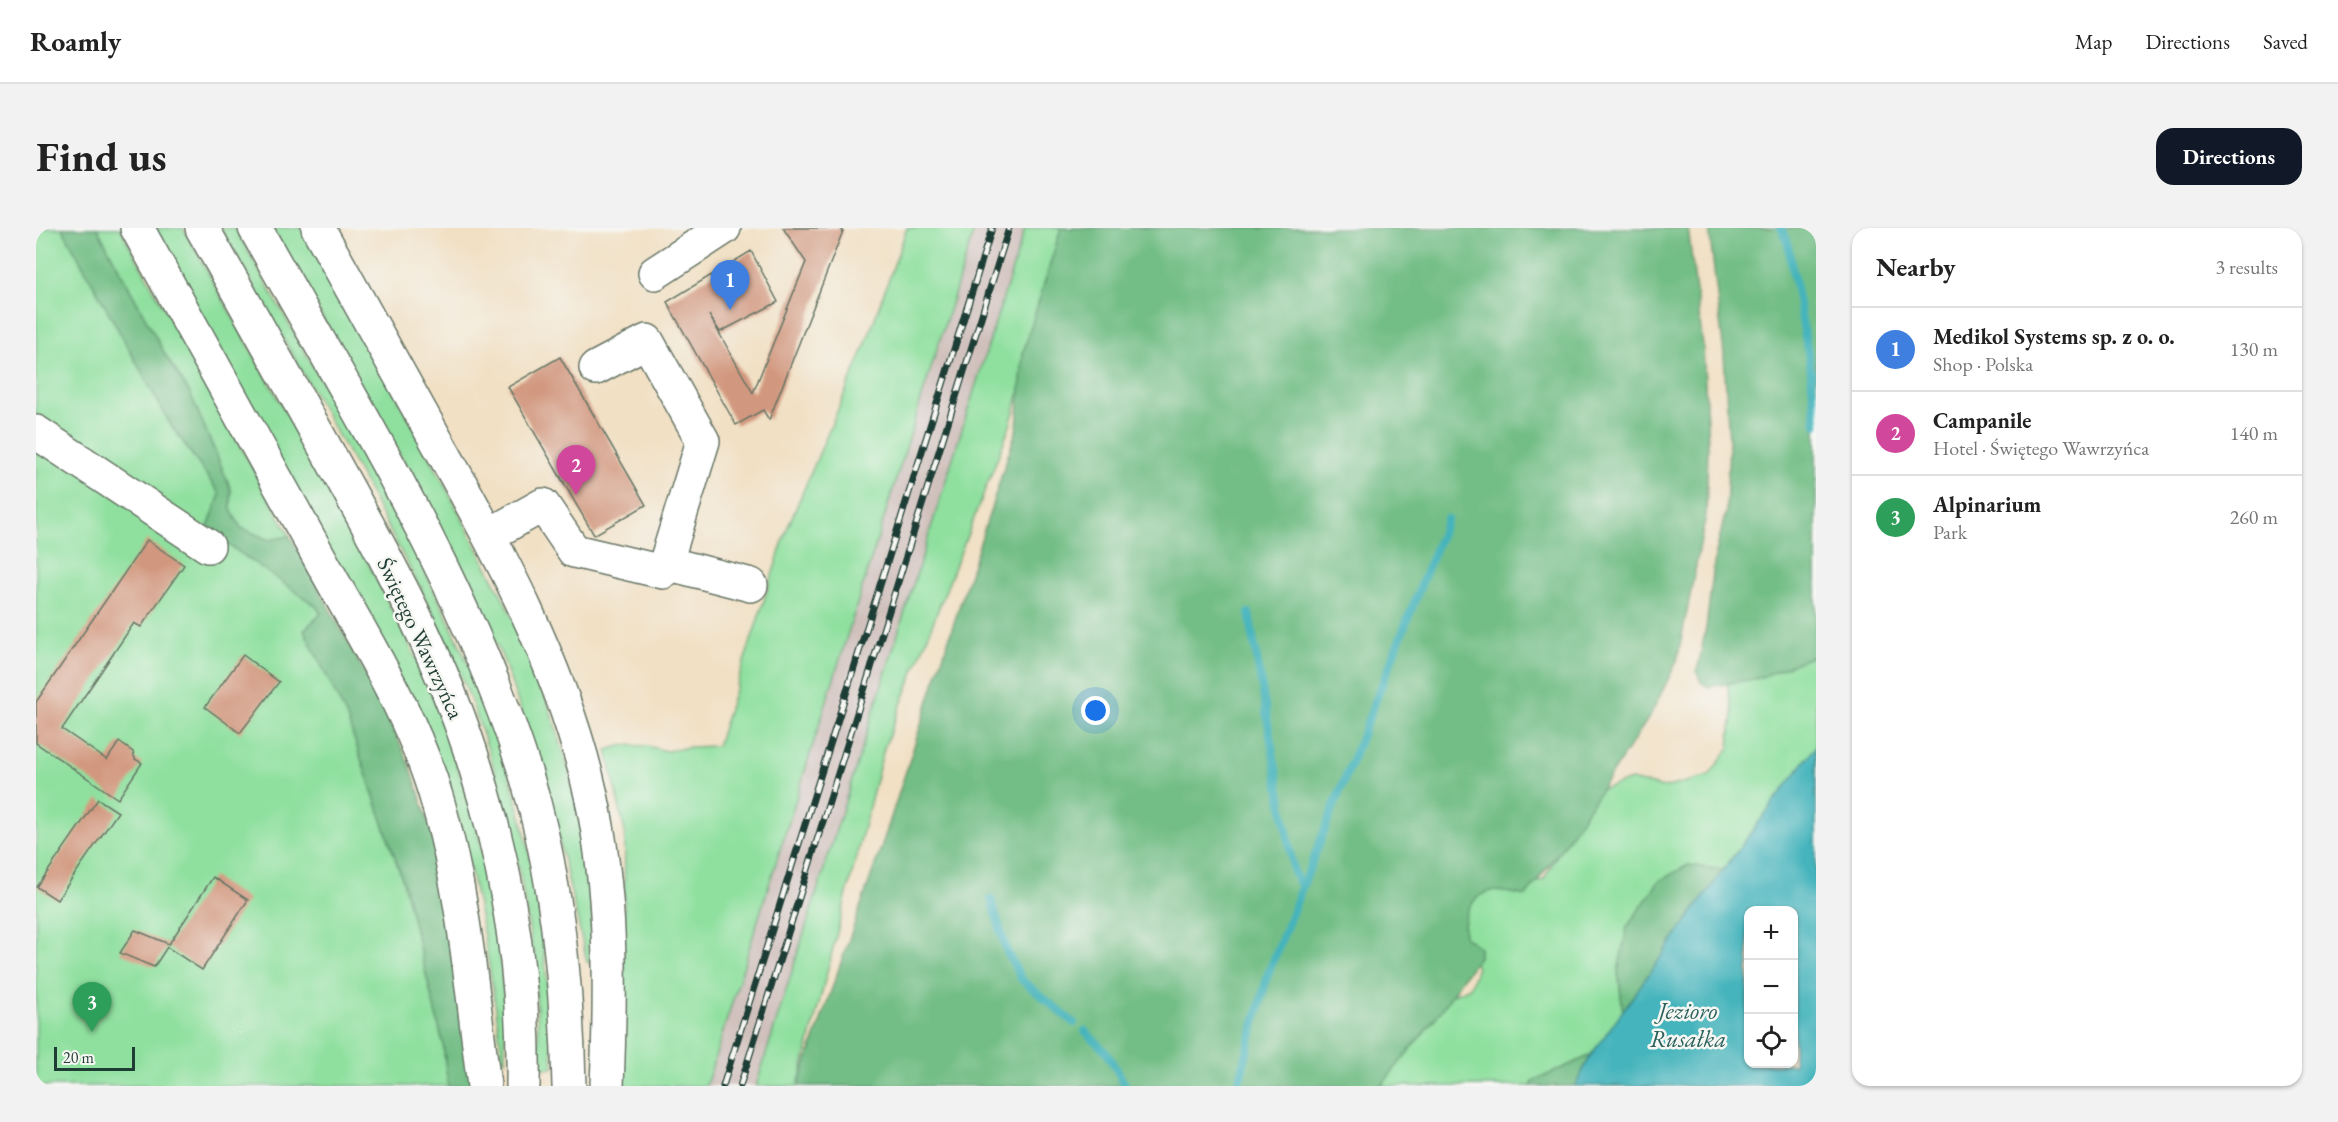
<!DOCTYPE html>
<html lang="en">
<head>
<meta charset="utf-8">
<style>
  body { margin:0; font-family:"EB Garamond",serif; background:#f2f2f2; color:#222 }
  .controls { position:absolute; right:18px; bottom:18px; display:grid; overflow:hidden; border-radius:12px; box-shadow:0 2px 4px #0004 }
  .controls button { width:54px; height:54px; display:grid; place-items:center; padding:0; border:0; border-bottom:2px solid #e0e0e0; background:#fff; color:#222; font:30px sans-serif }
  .scale { position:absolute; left:18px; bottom:15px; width:81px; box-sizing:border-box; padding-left:6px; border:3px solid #1f3d34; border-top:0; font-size:16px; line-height:21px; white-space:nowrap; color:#1f3d34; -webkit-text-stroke:4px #f6f6f2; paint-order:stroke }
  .you { position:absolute; left:1060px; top:483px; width:21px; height:21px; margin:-15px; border:4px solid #fff; border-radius:50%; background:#1a73e8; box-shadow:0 0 0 9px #1a73e833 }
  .badge { display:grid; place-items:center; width:39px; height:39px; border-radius:50%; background:#111827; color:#fff; font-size:20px; font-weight:700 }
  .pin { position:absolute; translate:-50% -50px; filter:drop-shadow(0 2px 3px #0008) }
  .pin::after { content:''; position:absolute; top:32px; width:21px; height:18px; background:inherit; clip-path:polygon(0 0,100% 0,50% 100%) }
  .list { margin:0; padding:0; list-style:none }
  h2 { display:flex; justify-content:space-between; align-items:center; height:78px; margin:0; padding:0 24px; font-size:26px }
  h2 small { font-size:20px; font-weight:400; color:#767676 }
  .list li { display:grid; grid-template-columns:39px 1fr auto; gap:18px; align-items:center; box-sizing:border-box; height:84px; padding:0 24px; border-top:2px solid #e0e0e0 }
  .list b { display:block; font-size:22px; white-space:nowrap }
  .list p { margin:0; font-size:20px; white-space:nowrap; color:#767676 }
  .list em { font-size:20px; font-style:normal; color:#767676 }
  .icon { flex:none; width:33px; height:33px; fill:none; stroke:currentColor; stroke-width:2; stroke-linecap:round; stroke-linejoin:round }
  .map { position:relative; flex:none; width:1780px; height:858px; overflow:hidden; border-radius:18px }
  header { display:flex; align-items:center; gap:36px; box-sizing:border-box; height:84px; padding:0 30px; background:#fff; border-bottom:2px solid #e0e0e0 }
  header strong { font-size:28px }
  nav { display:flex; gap:33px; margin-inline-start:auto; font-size:21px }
  .intro { display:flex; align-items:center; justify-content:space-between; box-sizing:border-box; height:144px; padding:0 36px }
  h1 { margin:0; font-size:42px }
  .button { padding:15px 27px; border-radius:18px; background:#111827; color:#fff; font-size:21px; font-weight:700 }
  main { display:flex; gap:36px; padding:0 36px }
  aside { flex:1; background:#fff; border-radius:18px; box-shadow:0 2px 4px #0004 }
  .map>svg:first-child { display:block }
  .industrial { fill:#d0c0bc }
  .green { fill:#8fe09f; stroke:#578e6a; stroke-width:1.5 }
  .forest { fill:#73be86; stroke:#497e5d; stroke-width:1.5 }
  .water { fill:#45b4bc; stroke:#327878; stroke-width:1.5; fill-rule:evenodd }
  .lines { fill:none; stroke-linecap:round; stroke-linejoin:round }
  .stream { stroke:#45b4bc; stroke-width:8 }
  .building { fill:#d2987f }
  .minor-casing { stroke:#687666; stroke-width:36 }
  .major-casing { stroke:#687666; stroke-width:36 }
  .minor { stroke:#fff; stroke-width:33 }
  .major { stroke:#fff; stroke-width:33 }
  .rail-casing { stroke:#1f3d34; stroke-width:7 }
  .rail { stroke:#f6f6f2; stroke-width:4.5; stroke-dasharray:14; stroke-linecap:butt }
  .labels { text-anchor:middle; stroke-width:5; stroke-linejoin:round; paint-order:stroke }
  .street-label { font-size:22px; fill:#1f3d34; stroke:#f6f6f2 }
  .water-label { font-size:24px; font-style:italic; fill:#2a615d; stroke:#f6f6f2 }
</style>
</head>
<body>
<header>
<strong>Roamly</strong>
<nav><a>Map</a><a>Directions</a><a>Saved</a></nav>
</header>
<div class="intro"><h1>Find us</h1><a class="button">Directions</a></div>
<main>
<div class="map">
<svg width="1780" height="858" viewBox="0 0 1780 858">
  <rect width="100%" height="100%" fill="#f6f6f2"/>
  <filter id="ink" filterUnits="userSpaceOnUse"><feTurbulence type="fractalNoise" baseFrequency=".0167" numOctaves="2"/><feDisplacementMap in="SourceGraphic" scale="12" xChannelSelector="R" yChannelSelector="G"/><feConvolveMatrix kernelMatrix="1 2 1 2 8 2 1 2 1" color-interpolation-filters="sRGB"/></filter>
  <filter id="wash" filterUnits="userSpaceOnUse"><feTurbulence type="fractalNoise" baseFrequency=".008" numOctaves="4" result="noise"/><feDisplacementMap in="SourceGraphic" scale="24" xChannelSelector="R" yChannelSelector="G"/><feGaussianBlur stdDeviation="1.35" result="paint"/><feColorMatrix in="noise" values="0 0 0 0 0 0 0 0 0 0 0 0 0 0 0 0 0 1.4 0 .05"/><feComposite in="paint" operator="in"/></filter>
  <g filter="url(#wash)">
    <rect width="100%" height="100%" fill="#f1e0c4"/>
    <path class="industrial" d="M939,0h50l-269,858h-50z"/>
    <path class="green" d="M0,0h26l109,197 49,69 43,73 53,39 5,8 -17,16 42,85 57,166 40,162 5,43h-412z
      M61,0h23l170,308 -21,4 -28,-12 -10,-18v-21l-41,-96 -23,-35z
      M118,0h29l170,305 74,147 47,135 15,68 9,53 7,72v52l-3,-2c-9,-82 -24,-161 -44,-241z
      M185,0h14c44,77 87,154 130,231 61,111 120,224 153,346 23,86 30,174 35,263h-13l-6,-111 1,-4 -3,-2c-16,-125 -51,-248 -111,-360l1,-4 -3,-1 -57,-108z
      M236,0h30c59,105 120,210 174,318 17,33 36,67 50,101 42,101 71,208 67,317l-6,-2 -41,-179 -43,-124 -31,-68 -35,-70z
      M871,0h68l-269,858h-84l3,-253 -18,-83 17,-5 23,1 19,5 25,-4 26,-1 70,-217 78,-183z
      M989,0h41l-56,198 -126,322 -86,338h-42z
      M1780,396v150l-75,90 -18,6 -35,-5 -70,106 5,41 -32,43 -57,26 -3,5h-157l62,-84 34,-15 7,-20 -8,-17 -22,-11 -1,-64 77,12 21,-8 47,-86 40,-13 33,8 45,-12 20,-28 4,-36 -12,-57z"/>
    <path class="forest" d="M26,0h35l70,130 23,35 41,97v20l10,18 28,12 21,-4 98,180 24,55 20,63 43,252h-27l-5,-43 -40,-162 -57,-166 -42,-85 17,-16 -5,-8 -109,-76 13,-36 -49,-69z
      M1025,0h627l15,118 5,96 -1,44 -1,29 -29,146 -27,55 -84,126 -40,54c-11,-2 -28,-7 -39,-4 -19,7 -24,26 -23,44l15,11v10l-18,23 -17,27 -63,79h-583l86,-247 133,-411 6,-75z
      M1673,0h107v427l-57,23 -51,9 -7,-5 -4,-10 9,-44 9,-71 11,-46 3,-67 -5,-90z
      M1652,637l35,5 -100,142 -5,-41 9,-44 32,-46z
      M1555,827l-16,31h-44l3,-5z"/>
    <path class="water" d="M1780,518v340h-241l16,-31 132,-185zM1712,682h46v154h-46z"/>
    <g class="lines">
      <path class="stream" d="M1745,0l6,12 23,124 6,60
        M1213,385l45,260 8,14
        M955,671l16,53 15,28 52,43
        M1049,803l21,21 20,34
        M1202,858l30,-112 179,-455"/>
    </g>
    <g id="blocks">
      <path class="building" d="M747,0h57l3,3 -74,189 -6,-10 -27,15 -69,-123 84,-51 27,51 -58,30 -11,-17 44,78 53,-131z
        M524,129l86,148 -52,30 -86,-148z
        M111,312l37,25 -43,62 -7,-4 -72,106 45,31 12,-18 14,10 2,7 7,4 -24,36 -82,-56v-41z
        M207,427l36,27 -39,51 -35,-26z
        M62,571l20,13 -61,88 -20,-13z
        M177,649l35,23 -46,70 -35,-23 -13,20 -34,-14 15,-23 34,14z"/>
    </g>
  </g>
  <g filter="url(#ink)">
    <use href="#blocks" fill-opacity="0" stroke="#687666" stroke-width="1.5"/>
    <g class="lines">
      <defs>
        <path id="minor" d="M619,45l69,-45
          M0,204l172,114
          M453,307l54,-30 31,46 89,21 40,-131 -56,-100 -51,27
          M630,335l85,22"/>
        <path id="major" d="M101,0c62,111 123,223 185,334 42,77 92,155 116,241 26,92 34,188 46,283
          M166,0c44,77 87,155 130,232 55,99 111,200 144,309 32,102 49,210 47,317
          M219,0c99,178 211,354 272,550 30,99 40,205 42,308
          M282,0c38,68 75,136 113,203 65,115 131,234 160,364 21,96 20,193 16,291"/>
      </defs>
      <use href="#minor" class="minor-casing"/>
      <use href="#major" class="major-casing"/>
      <use href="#minor" class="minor"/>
      <use href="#major" class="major"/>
      <defs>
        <path id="rail" d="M687,858l269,-858
          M704,858l269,-858"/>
      </defs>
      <use href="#rail" class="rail-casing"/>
      <use href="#rail" class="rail"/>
    </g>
  </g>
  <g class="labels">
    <g class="street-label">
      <text transform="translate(385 410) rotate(65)" y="8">Świętego Wawrzyńca</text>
    </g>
    <g class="water-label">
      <text x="1652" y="791">Jezioro<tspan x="1652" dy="28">Rusałka</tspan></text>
    </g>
  </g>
</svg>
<div class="controls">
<button>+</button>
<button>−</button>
<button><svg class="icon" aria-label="locate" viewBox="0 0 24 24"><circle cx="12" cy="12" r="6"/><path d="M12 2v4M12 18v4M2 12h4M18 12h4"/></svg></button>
</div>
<div class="scale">20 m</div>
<div class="you"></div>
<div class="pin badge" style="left:694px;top:82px;background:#3f7fe0">1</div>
<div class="pin badge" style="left:540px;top:267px;background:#d1479c">2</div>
<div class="pin badge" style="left:56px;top:804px;background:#2e9e5b">3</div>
</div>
<aside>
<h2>Nearby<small>3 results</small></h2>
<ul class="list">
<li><span class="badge" style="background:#3f7fe0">1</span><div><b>Medikol Systems sp. z o. o.</b><p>Shop · Polska</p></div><em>130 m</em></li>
<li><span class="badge" style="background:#d1479c">2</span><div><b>Campanile</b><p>Hotel · Świętego Wawrzyńca</p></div><em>140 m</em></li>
<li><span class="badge" style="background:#2e9e5b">3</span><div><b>Alpinarium</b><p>Park</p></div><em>260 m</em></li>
</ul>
</aside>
</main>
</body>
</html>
